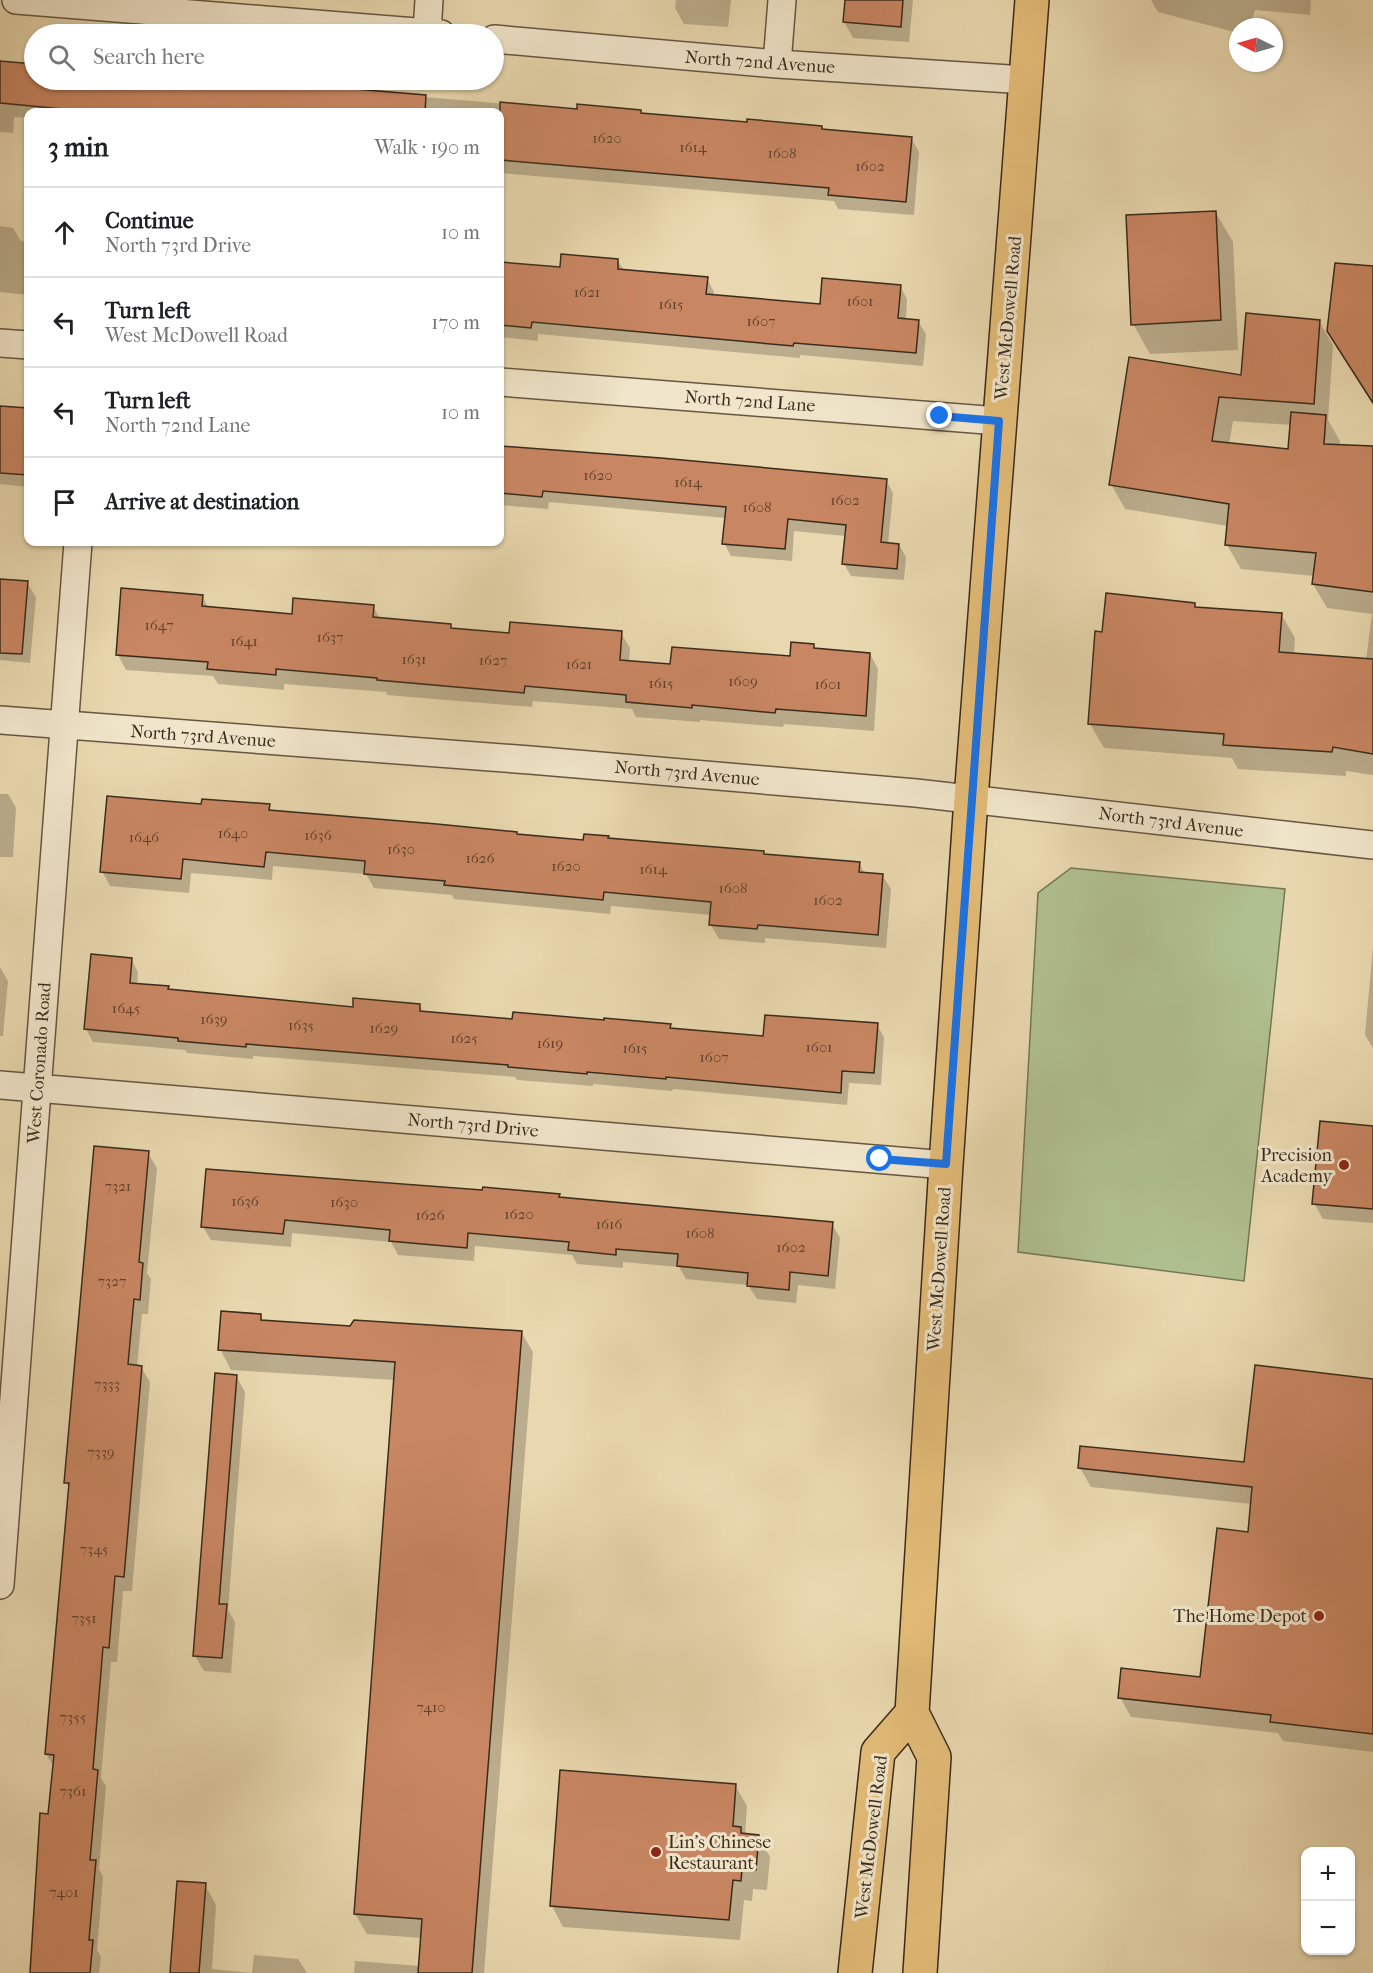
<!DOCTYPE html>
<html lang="en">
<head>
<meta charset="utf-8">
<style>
  body { margin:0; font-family:"IM FELL French Canon",serif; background:#f2f2f2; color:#202124 }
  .controls { position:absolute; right:18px; bottom:18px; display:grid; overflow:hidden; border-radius:12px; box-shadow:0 2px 4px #0004 }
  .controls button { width:54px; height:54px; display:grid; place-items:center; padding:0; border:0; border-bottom:2px solid #e0e0e0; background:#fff; color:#202124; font:30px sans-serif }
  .compass { position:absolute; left:1229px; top:18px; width:54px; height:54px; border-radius:50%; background:#fff; box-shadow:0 2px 4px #0004; rotate:275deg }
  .stop { position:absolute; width:18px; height:18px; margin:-14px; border:4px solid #1a73e8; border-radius:50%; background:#fff }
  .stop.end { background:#1a73e8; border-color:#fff; box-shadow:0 2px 6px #0008 }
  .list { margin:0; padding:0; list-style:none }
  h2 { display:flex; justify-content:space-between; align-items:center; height:78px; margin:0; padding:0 24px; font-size:26px }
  h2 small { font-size:20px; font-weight:400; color:#757577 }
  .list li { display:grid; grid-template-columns:39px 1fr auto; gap:18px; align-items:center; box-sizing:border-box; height:90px; padding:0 24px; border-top:2px solid #e0e0e0 }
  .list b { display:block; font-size:22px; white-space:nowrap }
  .list p { margin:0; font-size:20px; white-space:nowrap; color:#757577 }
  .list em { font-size:20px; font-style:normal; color:#757577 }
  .icon { flex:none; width:33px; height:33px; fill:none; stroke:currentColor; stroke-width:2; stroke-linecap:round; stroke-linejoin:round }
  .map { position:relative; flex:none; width:1373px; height:1973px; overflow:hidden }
  .search { position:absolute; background:#fff; box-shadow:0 2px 4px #0004; left:24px; top:24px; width:480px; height:66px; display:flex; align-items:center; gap:15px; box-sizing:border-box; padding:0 21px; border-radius:33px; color:#757577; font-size:22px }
  .panel { position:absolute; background:#fff; box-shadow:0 2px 4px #0004; left:24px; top:108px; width:480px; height:438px; border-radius:12px }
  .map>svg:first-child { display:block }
  .green { fill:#b0c090; stroke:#757656; stroke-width:1.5 }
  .shadow { fill:#0003; fill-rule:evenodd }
  .building { fill:#c88662; stroke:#3a2b1c; stroke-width:1.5 }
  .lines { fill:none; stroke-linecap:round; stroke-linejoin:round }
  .minor-casing { stroke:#665641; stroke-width:30 }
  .primary-casing { stroke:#3a2b1c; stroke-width:36 }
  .minor { stroke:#f1e6cb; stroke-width:27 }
  .primary { stroke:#e4bc78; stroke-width:33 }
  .route { stroke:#1a73e8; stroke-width:8 }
  .poi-dot { fill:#8f2418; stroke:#f1e6cb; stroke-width:2 }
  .labels { text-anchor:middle; stroke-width:6; stroke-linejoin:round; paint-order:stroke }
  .number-label { font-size:15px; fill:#5e422e }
  .street-label { font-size:18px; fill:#3a2b1c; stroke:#f1e6cb }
  .poi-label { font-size:18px; fill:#3a2b1c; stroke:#f1e6cb; text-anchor:end }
</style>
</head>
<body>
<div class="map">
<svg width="1373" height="1973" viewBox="0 0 1373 1973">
  <rect width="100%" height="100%" fill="#e9d8af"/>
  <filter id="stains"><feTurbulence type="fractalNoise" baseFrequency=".00333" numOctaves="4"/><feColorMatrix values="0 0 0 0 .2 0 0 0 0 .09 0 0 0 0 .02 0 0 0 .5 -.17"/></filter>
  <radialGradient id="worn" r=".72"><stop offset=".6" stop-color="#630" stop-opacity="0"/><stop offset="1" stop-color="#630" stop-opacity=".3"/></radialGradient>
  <path class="green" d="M1071,868l214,21 -41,392 -226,-29 20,-359z"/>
  <path class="shadow" d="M676,0h55l-3,27 -44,-3 -9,-16z
    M846,0h67l-4,42 -56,-4 -9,-16z
    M1151,0h160l-1,15 -55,-5 -5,17h-12v6l-80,-21z
    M0,63l34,3v14h159l127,11v-3l258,22 62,1 2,4 106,9 73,3 2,3 88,8 8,14 -5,63 -76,-6 -4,-8 -334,-28v-61h-472v6l-14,-1 -1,16 -13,-1z
    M1216,213l17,29 5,108 -88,4 -17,-30z
    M0,226l13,2 8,13 7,1v53l-28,-3z
    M618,261l6,10 83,7 7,14v5l107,9 79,-20 7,13 -1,21 12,1 8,13 -3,32 -123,-11v3l-262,-24v7l-38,-4v-73l62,5z
    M1319,321l14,24 -5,75 12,21 -1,5 34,1v328l-27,-4v5l-108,-7 -6,-11 -128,-10 -14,-24 13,-91 91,-29 3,4 84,6 14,24 -1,17 72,5 6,-46 -45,-6 -14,-24 1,-8 -73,-7 -14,-24 1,-19 -103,-17 -14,-25 131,-107zM1233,421l59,4 -2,26 -61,-6z
    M0,407l28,3v77l-28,-3z
    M500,447l386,33 7,13 -5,51 11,1 7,12 -2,23 -53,-4 -7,-12 2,-28 -52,-5 -2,30 -61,-5 -7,-13 2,-25 -177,-16 -1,7 -48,-4z
    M0,580l27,3 9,14 -6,66 -30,-3z
    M202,596l7,13 84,7 80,-10 7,13 71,7 2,4 57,4 111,-1 9,15 -1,14 43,4 120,-9 21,-12 3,5 54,4 8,15 -4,62 -90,-7 -1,3 -83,-7v2l-64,-5 -4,-8 -99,-8 -1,6 -145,-12 -1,-3 -102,-8v6l-66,-6 -5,-8 -87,-6 -8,-15z
    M0,794h8l8,14 -3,49h-13z
    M202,805l67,1 3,6 245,23 68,6 24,-1 154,12 2,4 94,7 6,11 17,1 9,14 -5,59 -121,-10v5l-46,-4 -8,-14v-10l-100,-9 -1,8 -156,-15 -2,-4 -78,-7 -8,-14 -93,-8 -1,14 -81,-7 -2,20 -79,-7 -8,-15z
    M1373,947v101l-8,-13z
    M131,959l7,13 -1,13 31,3 2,3 184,17 65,-3 5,8 89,8 157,4 2,5 92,8 113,-13 7,12 -3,48 -32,-2 -2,22 -174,-16 -1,2 -79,-7v2l-76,-6 -2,-3 -262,-21v3l-66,-6 -2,-3 -92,-8 -7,-13z
    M0,967l8,14 -5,55h-3z
    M1373,1127v96l-50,-4 -9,-16z
    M148,1153l9,15 -10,105 4,6 -3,35h-6l-5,53h4l9,15 -18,209h-9l-6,71h-6l-10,116 5,8 -7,83 4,8 -6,73 4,7 -2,16h-67l22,-206 -8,-13 23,-265 -3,-7z
    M484,1192l75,3 2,4 271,25 8,14 -5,51 -37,-4 -2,18 -39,-4 -9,-14 -62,-6 -7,-12 -56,-5v6l-46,-4 -5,-9 -97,-9 -1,15 -76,-6 -7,-13 -99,-9 -1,14 -80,-7 -8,-13z
    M260,1315l4,7 87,6 170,4 12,20 -49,621h-130l1,-12 65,5 2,-28 -55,-4 -12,-20 40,-534 -164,-10 -11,-21z
    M236,1376l9,16 -17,218 7,12 -4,51 -27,-2 -9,-15z
    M1373,1380v372l-90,-11 -5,-8 -147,-16 -11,-20 82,-19 47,-145 3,-29 -161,-17 -11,-19 165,-5z
    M735,1785l12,21 -2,29 13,1 12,21 -3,33 -14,-1 -1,12 -8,-1 -4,40 -177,-13 -11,-21z
    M205,1885l11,20 -4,64 40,4 2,-18 44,4 9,14h3h-138z"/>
  <path class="building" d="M845,0h58l-2,27 -58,-5z
    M0,61l34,3v16h184l100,9 1,-3 107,9 -1,17h-331l-94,-9z
    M500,102l77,7v-5l64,6v3l106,9v-3l75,7v3l90,8 -6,65 -78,-7 1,-7 -329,-28z
    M1216,211l5,109 -90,5 -5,-110z
    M561,254l57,5v10l90,8 -2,17 114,10 2,-26 79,7 -3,33 21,2 -3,33 -122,-10 -1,3 -261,-24 -1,6 -31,-3v-63l60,5z
    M1335,263l38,3v137l-46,-72z
    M1246,313l74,7 -6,84 -95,-7 -7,44 76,8 3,-37 35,3 -2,29 49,2v146l-61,-8 4,-31 -91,-8 4,-41 -120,-19 20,-128 112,18z
    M0,406l28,2v67l-28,-2z
    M500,446l161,12 226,21 -6,63 18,2 -2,25 -55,-5 4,-39 -58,-6 -3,30 -63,-5 4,-37 -183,-16 -1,6 -42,-4z
    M0,579l28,2 -6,73 -22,-1z
    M121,588l82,7 -1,11 90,8 1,-16 81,7 -1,12 78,7v4l58,5 1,-11 112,9 -2,29 50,4 2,-17 118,9 1,-14 23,2v4l56,5 -4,63 -90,-7 -1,4 -83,-8v3l-66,-6v-7l-101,-9 -1,7 -147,-13v-2l-101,-9v6l-69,-6 1,-7 -92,-7z
    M1106,593l89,10v4l87,6 -3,39 94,7v95l-40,-7 -1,5 -109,-7 1,-11 -136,-10 7,-93 7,1z
    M107,796l94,8 1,-5 68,5 -1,6 168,14 80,8v2l66,6 1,-6 25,2 -1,2 156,13v3l96,8 -1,10 24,2 -5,61 -120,-10 -1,4 -48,-4 2,-23 -107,-10 -1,8 -159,-15 1,-4 -81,-7 1,-13 -99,-9 -2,15 -81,-8 -2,20 -81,-7z
    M91,954l41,4 -2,25 39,3 -1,3 185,18v-9l67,6v7l92,8 1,-7 91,8v-2l67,6 -1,4 93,8 2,-21 113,8 -4,50 -32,-2 -1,22 -175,-16v2l-79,-7v2l-79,-7v-2l-262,-21v3l-68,-6v-3l-94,-9z
    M1320,1121l53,5v83l-61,-5z
    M94,1146l55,5 -10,111 4,1 -3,37 -6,-1 -6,65 14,2 -18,211 -9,-1 -6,72 -6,-1 -10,122 5,1 -8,90h6l-7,80h4l-3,33h-60l10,-160 8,1 6,-59 -9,-1 24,-271h-5z
    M206,1169l276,21 1,-3 77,7 -1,3 274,25 -5,54 -38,-4 -1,18 -42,-4 1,-13 -71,-7 1,-12 -62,-5v6l-48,-5 1,-8 -101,-9 -1,15 -78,-7 1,-11 -105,-10 -2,14 -82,-7z
    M221,1311l40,3v6l89,6 4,-6 168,11 -50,642h-54l4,-54 -68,-5 41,-552 -177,-12z
    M1255,1365l118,14v355l-103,-12 1,-7 -153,-17 3,-30 79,9 17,-149 31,4 4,-45 -174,-19 2,-22 164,16z
    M215,1373l22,2 -18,229h8l-5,54 -29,-2z
    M560,1770l176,14 -3,42 8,1v6l18,2 -3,35 -14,-1 -1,12 -8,-1 -4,40 -179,-14z
    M177,1881l29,2 -7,90h-29z"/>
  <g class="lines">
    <defs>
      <path id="minor" d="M16,0l425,34
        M427,33l2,-33
        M494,39l283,25 249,16
        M777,64l5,-64
        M0,343l28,2
        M500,382l499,39
        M0,720l530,40 386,33 457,52
        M0,1085l946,80
        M0,1585l78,-1043"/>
      <path id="primary" d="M855,1973l23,-221 34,-39
        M920,1973l14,-216 -22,-44 34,-548 25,-366 61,-799"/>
    </defs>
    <use href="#minor" class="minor-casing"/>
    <use href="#primary" class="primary-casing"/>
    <use href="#minor" class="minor"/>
    <use href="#primary" class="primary"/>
  </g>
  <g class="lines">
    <path class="route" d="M880,1159l66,5 53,-743 -59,-5"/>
  </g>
  <g class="poi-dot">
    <circle cx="1344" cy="1165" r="6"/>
    <circle cx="1319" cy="1616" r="6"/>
    <circle cx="656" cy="1852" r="6"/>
  </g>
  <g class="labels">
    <g class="number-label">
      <text x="607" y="143">1620</text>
      <text x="693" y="152">1614</text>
      <text x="782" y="158">1608</text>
      <text x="870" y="171">1602</text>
      <text x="587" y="297">1621</text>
      <text x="860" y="306">1601</text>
      <text x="671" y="309">1615</text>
      <text x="761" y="326">1607</text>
      <text x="598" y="480">1620</text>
      <text x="688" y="487">1614</text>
      <text x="845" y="505">1602</text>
      <text x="757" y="512">1608</text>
      <text x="159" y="630">1647</text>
      <text x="330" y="642">1637</text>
      <text x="244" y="646">1641</text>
      <text x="414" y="664">1631</text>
      <text x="493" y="665">1627</text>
      <text x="579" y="669">1621</text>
      <text x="743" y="686">1609</text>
      <text x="661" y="688">1615</text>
      <text x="828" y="689">1601</text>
      <text x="233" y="838">1640</text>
      <text x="318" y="840">1636</text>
      <text x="144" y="842">1646</text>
      <text x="401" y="854">1630</text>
      <text x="480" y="863">1626</text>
      <text x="566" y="871">1620</text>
      <text x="653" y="874">1614</text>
      <text x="733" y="893">1608</text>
      <text x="828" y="905">1602</text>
      <text x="126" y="1013">1645</text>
      <text x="214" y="1024">1639</text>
      <text x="301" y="1030">1635</text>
      <text x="384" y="1033">1629</text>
      <text x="464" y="1043">1625</text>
      <text x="550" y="1048">1619</text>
      <text x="819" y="1052">1601</text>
      <text x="635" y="1053">1615</text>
      <text x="714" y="1062">1607</text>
      <text x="118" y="1191">7321</text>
      <text x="245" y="1206">1636</text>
      <text x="344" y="1207">1630</text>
      <text x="519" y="1219">1620</text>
      <text x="430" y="1220">1626</text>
      <text x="609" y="1229">1616</text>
      <text x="700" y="1238">1608</text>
      <text x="791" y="1252">1602</text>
      <text x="112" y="1286">7327</text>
      <text x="107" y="1389">7333</text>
      <text x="101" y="1457">7339</text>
      <text x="94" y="1554">7345</text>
      <text x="84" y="1623">7351</text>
      <text x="431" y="1712">7410</text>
      <text x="73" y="1722">7355</text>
      <text x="73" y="1796">7361</text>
      <text x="64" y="1897">7401</text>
    </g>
    <g class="street-label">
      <text transform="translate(760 62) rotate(4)" y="6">North 72nd Avenue</text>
      <text transform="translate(1008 318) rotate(-85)" y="6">West McDowell Road</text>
      <text transform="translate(750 401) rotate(4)" y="6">North 72nd Lane</text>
      <text transform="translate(203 736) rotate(4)" y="6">North 73rd Avenue</text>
      <text transform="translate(687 773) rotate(5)" y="6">North 73rd Avenue</text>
      <text transform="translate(1171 822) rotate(7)" y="6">North 73rd Avenue</text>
      <text transform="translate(39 1063) rotate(-86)" y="6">West Coronado Road</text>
      <text transform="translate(473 1125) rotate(5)" y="6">North 73rd Drive</text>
      <text transform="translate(939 1269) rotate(-86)" y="6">West McDowell Road</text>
      <text transform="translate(871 1837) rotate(-83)" y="6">West McDowell Road</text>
    </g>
    <g class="poi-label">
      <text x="1332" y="1161">Precision<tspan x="1332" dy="21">Academy</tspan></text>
      <text x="1307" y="1622">The Home Depot</text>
      <text x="668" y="1848" text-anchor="start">Lin's Chinese<tspan x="668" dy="21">Restaurant</tspan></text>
    </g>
  </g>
  <rect width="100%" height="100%" filter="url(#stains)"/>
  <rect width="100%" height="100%" fill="url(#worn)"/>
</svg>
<div class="controls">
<button>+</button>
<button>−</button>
</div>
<svg class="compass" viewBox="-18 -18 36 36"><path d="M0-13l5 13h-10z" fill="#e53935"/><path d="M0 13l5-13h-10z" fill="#757577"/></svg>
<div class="stop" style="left:880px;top:1159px"></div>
<div class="stop end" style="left:940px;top:416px"></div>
<div class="search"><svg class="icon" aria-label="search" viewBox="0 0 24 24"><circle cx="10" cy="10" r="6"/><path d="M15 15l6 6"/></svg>Search here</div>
<section class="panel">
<h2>3 min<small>Walk · 190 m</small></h2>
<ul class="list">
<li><svg class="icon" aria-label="ahead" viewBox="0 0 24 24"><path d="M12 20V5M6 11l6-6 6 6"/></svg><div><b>Continue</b><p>North 73rd Drive</p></div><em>10 m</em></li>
<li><svg class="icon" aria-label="left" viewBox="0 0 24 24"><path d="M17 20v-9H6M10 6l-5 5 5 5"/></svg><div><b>Turn left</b><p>West McDowell Road</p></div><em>170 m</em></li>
<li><svg class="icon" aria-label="left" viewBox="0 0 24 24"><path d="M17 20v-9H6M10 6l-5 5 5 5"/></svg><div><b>Turn left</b><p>North 72nd Lane</p></div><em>10 m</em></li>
<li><svg class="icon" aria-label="arrive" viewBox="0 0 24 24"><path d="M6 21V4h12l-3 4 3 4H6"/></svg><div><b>Arrive at destination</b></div></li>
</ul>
</section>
</div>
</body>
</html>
